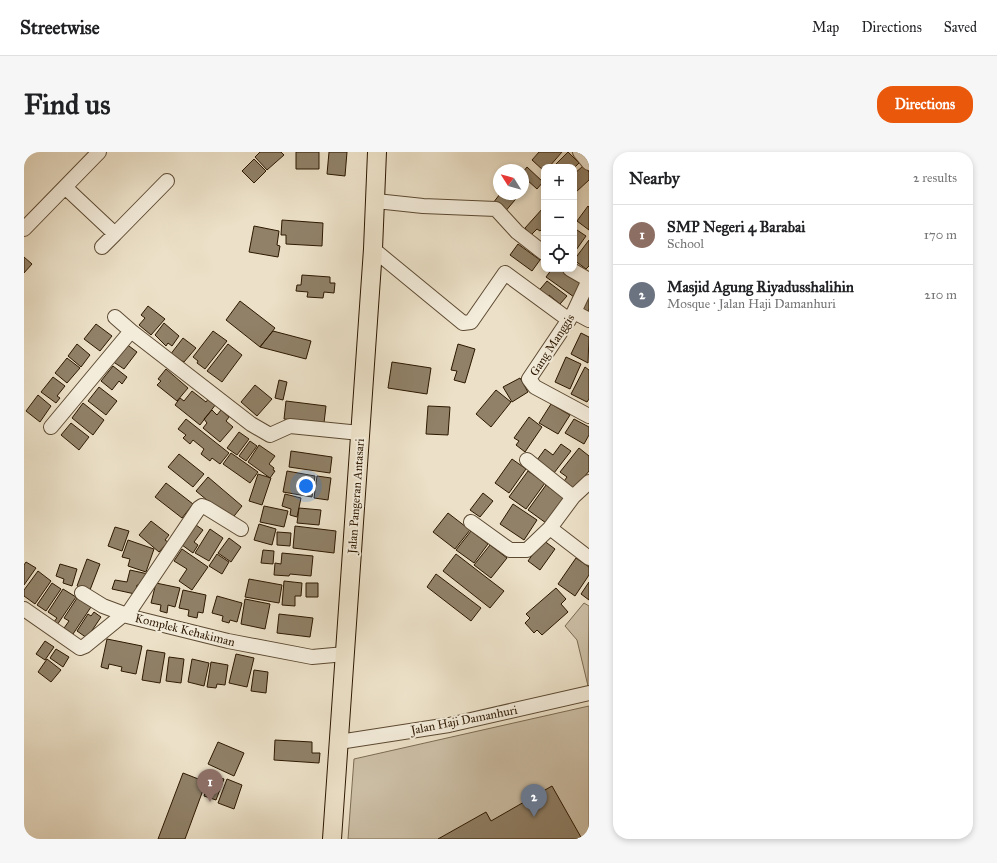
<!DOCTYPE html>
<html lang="en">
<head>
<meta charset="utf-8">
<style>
  body { margin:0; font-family:"IM FELL Great Primer",serif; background:#f6f6f6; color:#202124 }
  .controls { position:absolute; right:12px; top:12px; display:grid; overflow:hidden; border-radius:8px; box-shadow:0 2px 6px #0003 }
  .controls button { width:36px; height:36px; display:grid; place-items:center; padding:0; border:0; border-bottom:1px solid #e0e0e0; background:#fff; color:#202124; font:20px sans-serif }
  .compass { position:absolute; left:469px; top:12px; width:36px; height:36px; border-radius:50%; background:#fff; box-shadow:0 2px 6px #0003; rotate:307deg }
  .you { position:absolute; left:282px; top:334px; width:14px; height:14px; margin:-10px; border:3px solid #fff; border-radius:50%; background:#1a73e8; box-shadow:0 0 0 6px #1a73e833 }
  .badge { display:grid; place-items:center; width:26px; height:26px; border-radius:50%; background:#ea580c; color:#fff; font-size:13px; font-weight:700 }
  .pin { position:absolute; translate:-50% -33px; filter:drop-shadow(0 1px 2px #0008) }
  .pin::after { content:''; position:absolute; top:21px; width:14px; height:12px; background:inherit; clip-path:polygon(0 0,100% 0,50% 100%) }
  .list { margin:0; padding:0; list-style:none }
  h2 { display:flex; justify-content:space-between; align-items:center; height:52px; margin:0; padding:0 16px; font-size:17px }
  h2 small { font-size:13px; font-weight:400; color:#757577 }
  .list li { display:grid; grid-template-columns:26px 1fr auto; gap:12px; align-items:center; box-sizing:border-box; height:60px; padding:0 16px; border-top:1px solid #e0e0e0 }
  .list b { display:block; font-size:15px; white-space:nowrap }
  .list p { margin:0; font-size:13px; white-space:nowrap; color:#757577 }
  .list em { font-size:13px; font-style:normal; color:#757577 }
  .icon { flex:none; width:22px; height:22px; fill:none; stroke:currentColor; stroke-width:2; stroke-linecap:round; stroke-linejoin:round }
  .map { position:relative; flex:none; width:565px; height:687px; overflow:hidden; border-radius:16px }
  header { display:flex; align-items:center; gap:24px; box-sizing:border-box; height:56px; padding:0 20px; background:#fff; border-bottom:1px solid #e0e0e0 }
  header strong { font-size:19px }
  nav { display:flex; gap:22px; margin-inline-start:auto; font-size:14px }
  .intro { display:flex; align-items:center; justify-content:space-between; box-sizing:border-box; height:96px; padding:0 24px }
  h1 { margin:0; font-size:28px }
  .button { padding:10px 18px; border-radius:16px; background:#ea580c; color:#fff; font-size:14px; font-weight:700 }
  main { display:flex; gap:24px; padding:0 24px }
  aside { flex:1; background:#fff; border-radius:16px; box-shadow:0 2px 6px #0003 }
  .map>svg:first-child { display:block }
  .green { fill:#ccbfa6; stroke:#7c6c53 }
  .building { fill:#908168; stroke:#2d1800 }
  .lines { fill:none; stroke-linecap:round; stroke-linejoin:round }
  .minor-casing { stroke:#5d4a32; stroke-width:16 }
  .major-casing { stroke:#2d1800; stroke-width:20 }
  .minor { stroke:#f3ecdb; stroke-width:14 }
  .major { stroke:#ece1c8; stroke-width:18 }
  .labels { text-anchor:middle; stroke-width:4; stroke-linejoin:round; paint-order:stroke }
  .street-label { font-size:12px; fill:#2d1800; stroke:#f3ecdb }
</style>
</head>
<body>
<header>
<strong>Streetwise</strong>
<nav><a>Map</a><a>Directions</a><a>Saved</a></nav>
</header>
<div class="intro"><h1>Find us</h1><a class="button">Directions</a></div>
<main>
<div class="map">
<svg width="565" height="687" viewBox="0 0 565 687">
  <rect width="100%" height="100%" fill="#ece1c8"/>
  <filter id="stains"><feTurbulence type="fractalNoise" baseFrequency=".005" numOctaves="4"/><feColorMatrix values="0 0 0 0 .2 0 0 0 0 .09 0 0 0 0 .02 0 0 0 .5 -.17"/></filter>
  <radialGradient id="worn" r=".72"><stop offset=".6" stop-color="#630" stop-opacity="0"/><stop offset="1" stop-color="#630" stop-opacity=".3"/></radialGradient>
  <path class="green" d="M560,451l5,3 -1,80 -11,-46 -12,-14z
    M565,554v133h-241l6,-80z"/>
  <path class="building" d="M236,0h21l3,3 -17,15 -12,-13z
    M272,0h23v17h-23z
    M305,0h18l-2,24 -18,-2z
    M515,0h23l-13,15h-5v4l-12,-11z
    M544,0l11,11 -5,5 -21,-1z
    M230,7l12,12 -12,12 -12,-12z
    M559,14l6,6v8l-13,12 -2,-2v-16z
    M503,15l16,15 -6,7 -11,-10 -3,3v-10z
    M476,42h20l-16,19 -11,-10z
    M564,54l1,1v23l-12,-9z
    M519,56l1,19 -4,4 -3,-2 -6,6 -6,-7z
    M258,68l41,3 -1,23 -36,-2v-9h-5z
    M230,74l25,5 -2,14 3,1 -2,11 -29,-5z
    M550,76l12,8 -12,17z
    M565,88v26l-3,3 -12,-9z
    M494,92l22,16 -8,11 -22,-16z
    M0,105l8,7 -8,9z
    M528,117h9l22,16 -9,12 -28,-20z
    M278,123l28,2v6h5l-1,10 -10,-1 -1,6 -16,-1 1,-5 -12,-1 1,-6h4z
    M523,129l20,15 -7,8 -11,-9 -4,5 -9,-6z
    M565,145v12l-2,4 -5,-3z
    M216,149l35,27 -15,19 -34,-27z
    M124,154l17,13 -14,16 -12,-10 6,-7 -4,-3z
    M140,171l15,13 -7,10 -4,-3 -2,3 -11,-11z
    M72,172l16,12 -12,15 -16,-12z
    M189,179l14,10 -22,28 -8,-6 1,-2 -5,-4z
    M249,179l38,10 -5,18 -46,-12z
    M557,181l8,4 -1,26 -17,-9z
    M159,186l13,10 -12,14 -14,-7z
    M101,191l12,9 -13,17 -12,-8z
    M53,192l13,11 -9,12 -13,-11z
    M204,192l14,11 -20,27 -15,-11z
    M434,192l17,5 -10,34 -11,-3 3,-9 -6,-1z
    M542,205l15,7 -11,25 -15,-7z
    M43,206l13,10 -13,15 -12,-10z
    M368,210l39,6 -4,26 -39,-6z
    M89,214l14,11 -5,7 -3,-3 -7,9 -11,-9z
    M561,215l4,3v29l-2,3 -16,-8z
    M142,217l22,19 -11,13 -20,-16 4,-4 -3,-2z
    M29,225l12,9 -8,10 3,2 -4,5 -15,-11z
    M496,226l8,14 -16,10 -9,-15z
    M255,228l8,2 -4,18 -8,-2z
    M231,233l17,14 -15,17 -16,-14z
    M75,235l18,14 -11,14 -18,-14z
    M472,238l15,12 -20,25 -15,-13z
    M168,239l14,11 3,-4 7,6 -16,21 -25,-20 5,-7 4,3z
    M14,243l13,11 -11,16 -14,-11z
    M262,249l40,5 -2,17 -40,-4z
    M59,251l21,17 -11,15 -21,-17z
    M527,252l19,11 -12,19 -19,-11z
    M404,254l22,1 -2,28 -22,-1z
    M188,258l5,5 4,-5 8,7 -3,4 7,6 -13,15 -17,-14 4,-5 -3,-4z
    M505,265l13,10 -17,25 -9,-7 3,-4 -5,-3z
    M162,267l43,34 -9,11 -8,-6 -2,3 -9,-7 3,-5 -11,-9 -3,4 -7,-6 3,-3 -8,-6z
    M550,267l15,8v8l-5,9 -19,-11z
    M47,271l18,14 -10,13 -18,-15z
    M215,280l10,7 -12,16 -10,-7z
    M226,289l7,5 -11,15 -7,-5z
    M537,292l10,7 -17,22 -17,-13 8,-11 8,6z
    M235,293l16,11 -6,8 5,4 -1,2 2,1 -5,7 -22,-16z
    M555,296l10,8v15l-17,21 -10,-8 5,-7 -7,-5z
    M267,299l41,6 -2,16 -41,-6z
    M207,301l27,19 -8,11 -27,-19z
    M155,302l25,20 -11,13 -25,-20z
    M488,307l14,10 -17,24 -14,-10z
    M263,319l28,5 -3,21 -29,-5z
    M504,319l17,12 -19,26 -17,-12z
    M234,322l13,4 -9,27 -13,-4z
    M293,324l14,2 -3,22 -14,-2z
    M184,325l34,29 -11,14 -35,-29z
    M142,331l27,21 -11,14 -27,-21z
    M522,333l18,13 -18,25 -18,-13z
    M459,341l10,8 -13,16 -10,-7z
    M261,342l16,4 -4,19 -7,-2 1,-6 -9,-3z
    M489,352l24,16 -13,20 -24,-16z
    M240,354l24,5 -4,16 -24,-5z
    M275,356l22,2 -2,15 -22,-2z
    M424,361l22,17 -15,19 -22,-17z
    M127,369l18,14 -4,5 3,2 -9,10 -20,-17z
    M235,372l17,5 -4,16 -18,-5z
    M172,373l7,5 -9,12 4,3 -5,8 -11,-8z
    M271,374l41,5 -2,22 -41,-5z
    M91,375l14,4 -7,20 -14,-5z
    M186,377l13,9 -14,23 -14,-8z
    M447,379l17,13 -14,19 -18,-13z
    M253,380l14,1 -1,13 -13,-1z
    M205,386l12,9 -10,15 -13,-9z
    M104,388l26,9 -8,23 -18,-6 2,-7 -8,-2z
    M519,388l12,9 -15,21 -12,-9z
    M466,393l17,13 -16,20 -17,-13z
    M158,397l26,18 -16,23 -13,-9 8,-12 -13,-8z
    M239,398l11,1 -1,13 -12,-1z
    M258,401l31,3 -2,20 -21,-2 -1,2 -15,-1 1,-12 6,1z
    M193,402l12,8 -7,12 -13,-8z
    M432,402l48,37 -14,17 -47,-37z
    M552,406l13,9v8l-14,21 -17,-12z
    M63,407l13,5 -10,26 -13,-4z
    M2,410l10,6 -12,17v-20z
    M36,412l17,5 -5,17 -9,-3 1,-4 -8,-3z
    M106,418l18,4 -3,13 -8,-2 -2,9 -23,-5 3,-9 12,2z
    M14,419l13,10 -16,23 -11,-8v-6z
    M412,422l45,34 -10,13 -44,-34z
    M225,427l33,6 -3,18 -34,-6z
    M260,429l18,2 -1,13h-6v10l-13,-1z
    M565,430v18l-8,-6z
    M28,431l9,6 -15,22 -9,-6z
    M132,431l24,5 -5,19 -7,-2 -1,8 -7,-2 1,-6 -10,-2z
    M282,431h12v14h-12z
    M532,436l10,11 -5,5 7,8 -26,23 -5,-5 -3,3 -9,-10 5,-5 -4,-4z
    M39,437l13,8 -19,28 -4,-2 4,-5 -9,-6z
    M159,438l23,5 -3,18 -5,-1 -1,6 -9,-2 1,-6 -10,-2z
    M193,444l25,7 -5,19 -7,-2 -1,3 -7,-2 1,-5 -11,-3z
    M53,446l14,9 -20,30 -9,-6 7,-10 -5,-3z
    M221,447l25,5 -5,25 -24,-5z
    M70,460l7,5 -14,21 -10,-7 11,-17 3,2z
    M255,462l34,4 -3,19 -33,-4z
    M83,487l35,7 -6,28 -15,-3 1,-4 -13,-3 -1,5 -7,-2z
    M21,489l9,6 -9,13 -9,-6z
    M32,497l13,8 -6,10 -13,-9z
    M123,498l18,3 -5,30 -18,-3z
    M212,502l18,4 -7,29 -18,-4z
    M145,505l15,2 -3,24 -15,-2z
    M23,507l14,11 -10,12 -13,-10z
    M168,507l17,4 -5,23 -16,-4z
    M187,510l17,3 -3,20 -8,-1 -1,4 -9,-1z
    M230,518l14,2 -2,21 -15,-2z
    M251,588l37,2v11h8l-1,10 -45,-3z
    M194,590l26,11 -10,23 -26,-12z
    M159,621l23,9 -21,57h-27z
    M188,623l12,4 -8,21 -12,-4z
    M203,627l15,6 -8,24 -16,-6z
    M528,634l30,53h-144l48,-27 5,9z"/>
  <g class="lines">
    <defs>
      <path id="minor" d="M556,0l9,11
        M41,35l50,47 52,-53
        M352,49l47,5 73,3 21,23 27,21
        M0,77l75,-77
        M78,95l13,-13
        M349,97l90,74 8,-1 34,-49 64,47
        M546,117l19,11
        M565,128l-15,32 -45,67 6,8 54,29
        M550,160l15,8
        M91,165l16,14
        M27,275l80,-96 120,93 19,11 20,-9 70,7
        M503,308l46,37 -23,31
        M549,345l16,-15
        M447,370l39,28h17l23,-22 39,30
        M58,441l21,13 24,9 72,-107 3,-2 5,2 34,21
        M0,457l56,39 5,-2 38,-31 105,26 84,16 33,-3
        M315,590l110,-17 140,-32"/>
      <path id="major" d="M308,687l41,-590 4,-97"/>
    </defs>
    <use href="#minor" class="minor-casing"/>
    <use href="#major" class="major-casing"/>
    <use href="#minor" class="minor"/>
    <use href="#major" class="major"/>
  </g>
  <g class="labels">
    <g class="street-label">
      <text transform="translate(528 193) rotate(-57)" y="4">Gang Manggis</text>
      <text transform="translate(332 344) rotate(-86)" y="4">Jalan Pangeran Antasari</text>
      <text transform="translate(161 478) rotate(14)" y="4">Komplek Kehakiman</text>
      <text transform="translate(440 568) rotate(-11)" y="4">Jalan Haji Damanhuri</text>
    </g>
  </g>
  <rect width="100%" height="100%" filter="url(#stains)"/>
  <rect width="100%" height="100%" fill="url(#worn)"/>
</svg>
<div class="controls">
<button>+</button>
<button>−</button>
<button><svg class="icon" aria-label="locate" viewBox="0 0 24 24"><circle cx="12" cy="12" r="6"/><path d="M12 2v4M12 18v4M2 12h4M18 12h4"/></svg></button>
</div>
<svg class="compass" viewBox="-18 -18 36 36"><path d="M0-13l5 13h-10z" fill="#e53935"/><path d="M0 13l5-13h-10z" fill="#757577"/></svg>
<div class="you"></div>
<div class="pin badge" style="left:186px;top:650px;background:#8d6e63">1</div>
<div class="pin badge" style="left:510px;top:665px;background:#6b7280">2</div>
</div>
<aside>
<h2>Nearby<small>2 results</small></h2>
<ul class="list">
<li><span class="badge" style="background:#8d6e63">1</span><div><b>SMP Negeri 4 Barabai</b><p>School</p></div><em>170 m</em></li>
<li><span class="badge" style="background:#6b7280">2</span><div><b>Masjid Agung Riyadusshalihin</b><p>Mosque · Jalan Haji Damanhuri</p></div><em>210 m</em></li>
</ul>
</aside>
</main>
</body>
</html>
